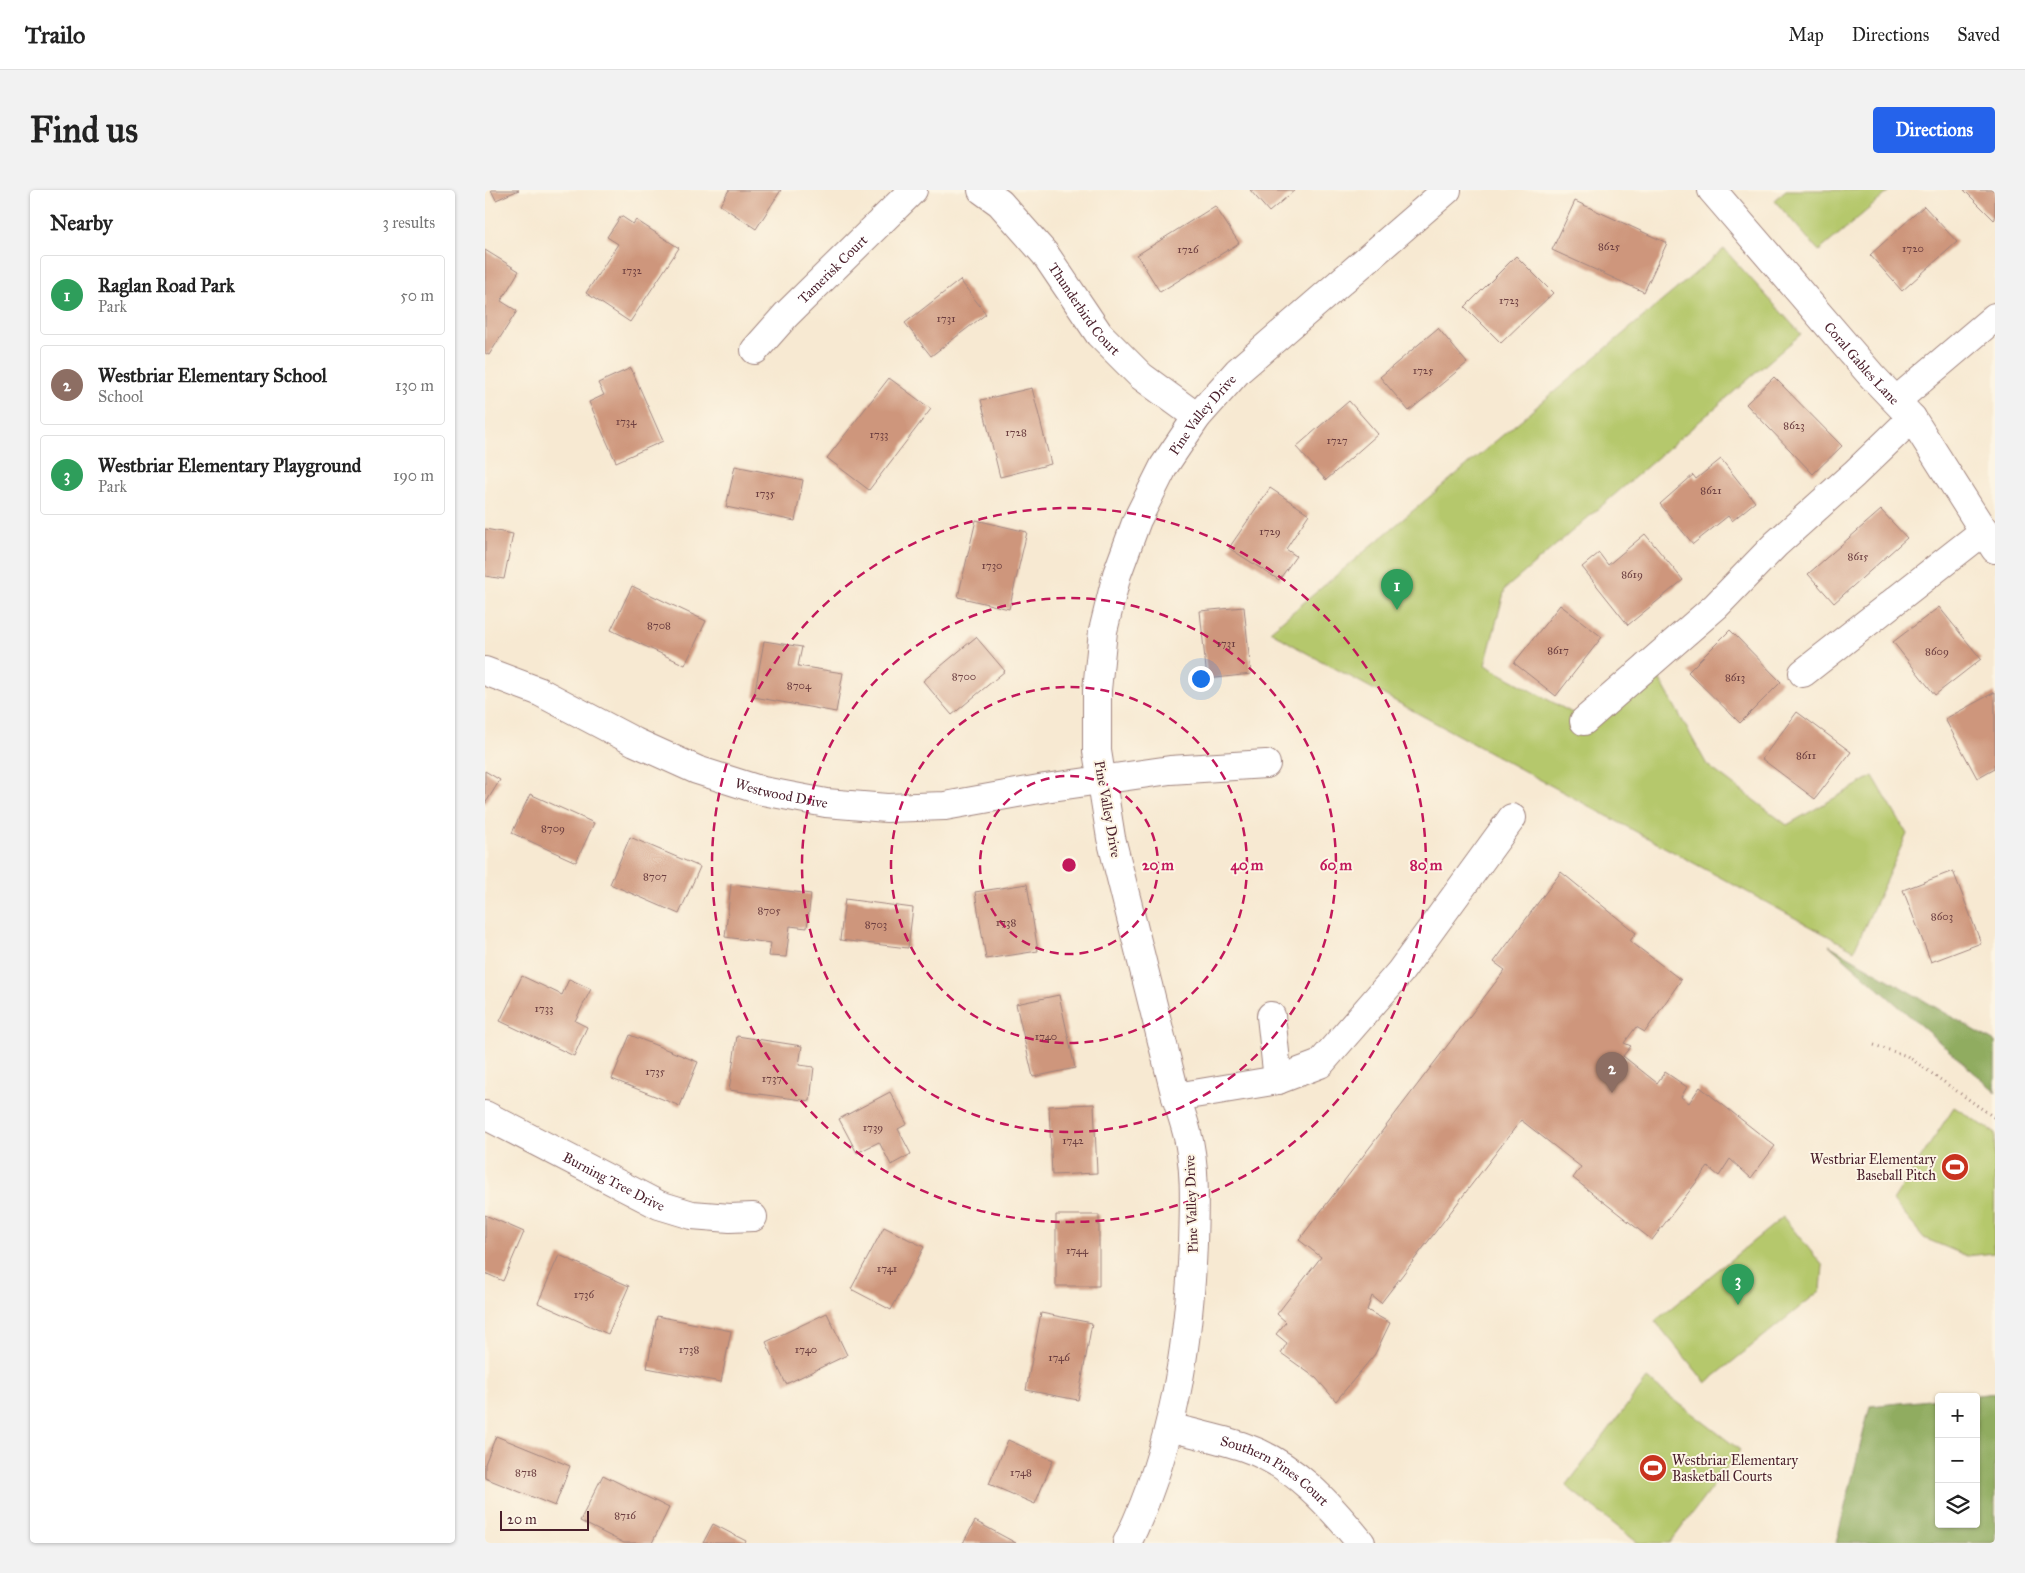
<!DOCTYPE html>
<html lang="en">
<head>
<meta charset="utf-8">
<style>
  body { margin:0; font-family:"IM FELL Great Primer",serif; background:#f2f2f2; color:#222 }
  .controls { position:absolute; right:15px; bottom:15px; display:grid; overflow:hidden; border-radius:5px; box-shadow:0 1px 4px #0004 }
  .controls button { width:45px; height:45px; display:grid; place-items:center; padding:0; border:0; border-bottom:1px solid #e0e0e0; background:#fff; color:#222; font:25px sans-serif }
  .scale { position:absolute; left:15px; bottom:12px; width:89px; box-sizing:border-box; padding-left:5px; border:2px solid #4a1f2b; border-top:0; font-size:14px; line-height:18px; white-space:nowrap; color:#4a1f2b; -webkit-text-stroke:4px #fcf5e5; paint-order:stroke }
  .you { position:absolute; left:715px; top:488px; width:18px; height:18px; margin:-12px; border:4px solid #fff; border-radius:50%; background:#1a73e8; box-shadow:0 0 0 8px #1a73e833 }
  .badge { display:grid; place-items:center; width:32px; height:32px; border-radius:50%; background:#2563eb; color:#fff; font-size:16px; font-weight:700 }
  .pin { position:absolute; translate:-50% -41px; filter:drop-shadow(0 1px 2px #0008) }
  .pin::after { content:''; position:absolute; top:26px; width:18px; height:15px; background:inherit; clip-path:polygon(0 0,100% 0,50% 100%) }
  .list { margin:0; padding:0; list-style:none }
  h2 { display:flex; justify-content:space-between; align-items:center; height:65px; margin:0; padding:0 20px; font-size:21px }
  h2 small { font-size:16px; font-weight:400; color:#767676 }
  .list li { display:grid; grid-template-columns:32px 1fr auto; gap:15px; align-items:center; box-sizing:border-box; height:80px; margin:0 10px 10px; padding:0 10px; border:1px solid #e0e0e0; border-radius:5px }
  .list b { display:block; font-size:19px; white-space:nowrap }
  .list p { margin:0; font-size:16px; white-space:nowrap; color:#767676 }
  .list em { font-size:16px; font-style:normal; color:#767676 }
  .icon { flex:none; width:28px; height:28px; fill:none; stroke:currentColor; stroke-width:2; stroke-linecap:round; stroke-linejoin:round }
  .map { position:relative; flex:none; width:1510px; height:1353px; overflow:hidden; border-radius:5px }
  header { display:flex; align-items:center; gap:30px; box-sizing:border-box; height:70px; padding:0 25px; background:#fff; border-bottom:1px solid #e0e0e0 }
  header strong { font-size:24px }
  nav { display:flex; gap:28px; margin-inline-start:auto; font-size:18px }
  .intro { display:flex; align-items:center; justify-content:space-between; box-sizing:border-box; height:120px; padding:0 30px }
  h1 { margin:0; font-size:35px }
  .button { padding:12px 22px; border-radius:5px; background:#2563eb; color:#fff; font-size:18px; font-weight:700 }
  main { display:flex; gap:30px; padding:0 30px }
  aside { flex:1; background:#fff; border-radius:5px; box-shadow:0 1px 4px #0004 }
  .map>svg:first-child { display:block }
  .green { fill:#b5c86c; stroke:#80744c }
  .forest { fill:#90ac60; stroke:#6d6646 }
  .building { fill:#ce967b }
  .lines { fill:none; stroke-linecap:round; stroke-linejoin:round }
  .minor-casing { stroke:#a0847e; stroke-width:30 }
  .path { stroke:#a0847e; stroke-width:3; stroke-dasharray:1 4; stroke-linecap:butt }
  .minor { stroke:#fff; stroke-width:28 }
  .ring { fill:none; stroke:#c2185b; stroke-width:2.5; stroke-dasharray:9 6 }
  .labels { text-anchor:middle; stroke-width:4; stroke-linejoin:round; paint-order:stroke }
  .number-label { font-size:11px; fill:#6b3d3f }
  .street-label { font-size:14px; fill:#4a1f2b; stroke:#fcf5e5 }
  .poi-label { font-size:14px; fill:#4a1f2b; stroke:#fcf5e5; text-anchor:end }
  .centre { fill:#c2185b; stroke:#fcf5e5; stroke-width:2.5 }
  .ring-label { font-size:15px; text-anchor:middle; font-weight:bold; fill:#c2185b; stroke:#fcf5e5; stroke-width:4; stroke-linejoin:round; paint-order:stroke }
</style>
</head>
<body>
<header>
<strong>Trailo</strong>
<nav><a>Map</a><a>Directions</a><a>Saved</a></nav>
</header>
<div class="intro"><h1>Find us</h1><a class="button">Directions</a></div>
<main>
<aside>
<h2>Nearby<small>3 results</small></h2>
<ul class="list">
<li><span class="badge" style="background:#2e9e5b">1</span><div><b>Raglan Road Park</b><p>Park</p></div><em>50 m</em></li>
<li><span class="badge" style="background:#8d6e63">2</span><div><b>Westbriar Elementary School</b><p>School</p></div><em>130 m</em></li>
<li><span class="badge" style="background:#2e9e5b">3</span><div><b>Westbriar Elementary Playground</b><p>Park</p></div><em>190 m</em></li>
</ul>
</aside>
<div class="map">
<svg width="1510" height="1353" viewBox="0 0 1510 1353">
  <rect width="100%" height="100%" fill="#fcf5e5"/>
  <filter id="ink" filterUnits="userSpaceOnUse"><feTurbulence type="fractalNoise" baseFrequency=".02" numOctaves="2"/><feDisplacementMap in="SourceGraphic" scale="10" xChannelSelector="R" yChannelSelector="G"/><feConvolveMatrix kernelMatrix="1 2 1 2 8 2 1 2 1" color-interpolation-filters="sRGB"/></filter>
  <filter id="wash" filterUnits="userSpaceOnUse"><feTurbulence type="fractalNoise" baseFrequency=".0096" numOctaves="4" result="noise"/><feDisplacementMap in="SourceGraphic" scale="20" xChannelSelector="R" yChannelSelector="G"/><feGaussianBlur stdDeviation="1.12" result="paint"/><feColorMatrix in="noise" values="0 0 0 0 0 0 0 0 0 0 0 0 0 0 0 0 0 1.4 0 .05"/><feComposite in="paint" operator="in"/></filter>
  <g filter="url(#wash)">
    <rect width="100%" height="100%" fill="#f7e9d2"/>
    <path class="green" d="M1301,0h105l-72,61 -45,-51z
      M1239,59l77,85 -296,255 -20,76 100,55 67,-55 55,100 80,60 86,-49 34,58 -53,116 -551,-299 -33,-20z
      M1469,917l41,26 -1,120 -27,3 -43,-18 -31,-37z
      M1298,1027l40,49 -2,24 -115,93 -51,-62z
      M1162,1189l93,71 -70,93h-32l-72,-57z"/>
    <path class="forest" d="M1344,755l166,97v50v-1z
      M1510,1203v150h-159l34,-137 69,-7v125h37v-127h-16z"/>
    <g id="blocks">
      <path class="building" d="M6,0h28l-23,10z
        M244,0h52l-25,39 -36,-24z
        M765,0h45l-26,22z
        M1479,0h31v29l-1,1z
        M1090,11l92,42 -23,49 -92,-42z
        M730,16l24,37 -79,49 -23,-37z
        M1439,16l33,36 -55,49 -32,-36z
        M136,26l12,8 3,-4 43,28 -49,74 -44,-29 32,-49 -11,-7z
        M0,60l34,21 -18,30 16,10 -28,44 -4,-2z
        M1031,66l37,37 -52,50 -36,-36z
        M475,90l26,34 -55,42 -26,-33z
        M953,138l29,35 -58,48 -29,-34z
        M146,178l32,73 -47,21 -27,-60 15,-7 -6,-12z
        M1289,187l68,69 -29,28 -67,-70z
        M404,188l42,31 -62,81 -42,-32z
        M547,198l19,76 -51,13 -19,-77z
        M864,211l29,33 -52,46 -30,-33z
        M1236,269l34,43 -23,19 -4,-5 -35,28 -33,-40 33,-29 3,4z
        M250,276l68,14 -8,41 -69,-14z
        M785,298l39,26 -23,35 10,7 -17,24 -50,-32z
        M1396,320l26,28 -73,65 -26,-29z
        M491,330l51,12 -18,77 -51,-12z
        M0,339l28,5 -9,45 -19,-3z
        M1160,344l38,46 -55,45 -46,-58 17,-14 9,12z
        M147,396l74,35 -21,44 -74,-35z
        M1075,415l42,32 -46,59 -42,-33z
        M759,417l7,67 -44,5 -7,-68z
        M1454,417l42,52 -46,36 -42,-53z
        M1245,440l51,52 -41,41 -52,-51z
        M491,447l29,34 -53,44 -29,-34z
        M279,451l38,6 -4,19 45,7 -7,39 -82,-15z
        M1510,502v76l-18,10 -32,-59z
        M1312,522l54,40 -36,47 -53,-40z
        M0,581l15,9 -15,24z
        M45,604l64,29 -18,39 -64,-29z
        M145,647l70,30 -21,47 -69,-30z
        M1468,681l28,72 -50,19 -28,-72z
        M1076,682l75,61 -6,8 51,39 -36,52 -9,-5 -12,16 7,3 -8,10 34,27 8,-11 22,15 -6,10 8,6 11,-16 75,59 -24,32 -21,-19 -11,17 -11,-9 -56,73 -79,-62 8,-11 -60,-47 -140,183 -9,-7 -5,14 23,13 -15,31 -39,47 -20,-23 -35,-25 6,-10 -11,-9 10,-12 -9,-8 44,-57 -22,-17 206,-270 -11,-8z
        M246,694l80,10 -4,34 -17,-2 -4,31 -17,-1 2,-13 -46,-6z
        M542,694l11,67 -52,8 -11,-67z
        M360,709l68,9 -5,40 -68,-8z
        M37,786l40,19 7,-16 22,10 -16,32 12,6 -13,29 -74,-35z
        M574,805l16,73 -42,9 -17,-73z
        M145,845l68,27 -18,44 -68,-27z
        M252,846l65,10 -3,19 15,2 -4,34 -81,-11z
        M405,902l17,32 -9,5 13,25 -20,11 -12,-23 -22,11 -18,-34z
        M609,914l3,69 -45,2 -3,-69z
        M0,1025l39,17 -21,49 -18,-8z
        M571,1025h43v71h-43z
        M399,1037l40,20 -33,63 -40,-21z
        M74,1065l70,31 -21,48 -70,-31z
        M342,1123l20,42 -61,29 -20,-42z
        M556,1123l51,10 -14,77 -52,-10z
        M172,1126l74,15 -10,51 -74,-14z
        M11,1246l74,30 -15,40 -70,-28v-14z
        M523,1250l45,20 -18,44 -46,-20z
        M118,1285l66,33 -17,35h-28l-44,-22z
        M490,1331l41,22h-53z
        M228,1334l33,17 -1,2h-42z"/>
    </g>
  </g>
  <g filter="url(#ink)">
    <use href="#blocks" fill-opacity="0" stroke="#a0847e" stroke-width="1"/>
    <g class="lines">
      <defs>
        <g id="minor">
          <path id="s1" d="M497,0l18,13 45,51 54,80 42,42 56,41"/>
          <path id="s2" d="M1227,0l159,185 41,43 83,131"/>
          <path id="s3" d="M270,160l31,-35 127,-125"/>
          <path d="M1412,210l98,-83"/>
          <path id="s4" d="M0,481l53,20 97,51 62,28 66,21 63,12 61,5 58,-2 100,-18 125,-18 96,-6"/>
          <path d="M1318,483l181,-142"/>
          <path d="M1099,531l132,-115 60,-62 78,-70 58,-56"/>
          <path d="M786,826l7,64"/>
          <path d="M691,907l102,-17 42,-16 80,-92 112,-154"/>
          <path id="s5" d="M0,925l174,90 33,10 38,3 23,-1"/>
          <path id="s6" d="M685,1237c25,7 50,12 74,20 50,17 85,57 117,96"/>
          <path id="s7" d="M642,1353c46,-94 62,-197 66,-300 1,-35 3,-77 -6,-110 -3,-12 -7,-24 -11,-36l-65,-259 -14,-87v-61l6,-59 14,-57 20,-54 27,-54 33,-49 41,-46 209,-181"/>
        </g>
      </defs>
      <use href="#minor" class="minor-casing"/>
      <path class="path" d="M1389,855l33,11 88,62"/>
      <use href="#minor" class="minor"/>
    </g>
  </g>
  <g class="ring">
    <circle cx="584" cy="675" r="89"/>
    <circle cx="584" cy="675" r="178"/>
    <circle cx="584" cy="675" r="267"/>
    <circle cx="584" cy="675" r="357"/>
  </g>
  <defs>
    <symbol id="stadium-disc" viewBox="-11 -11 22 22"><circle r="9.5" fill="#c8321e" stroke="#fcf5e5"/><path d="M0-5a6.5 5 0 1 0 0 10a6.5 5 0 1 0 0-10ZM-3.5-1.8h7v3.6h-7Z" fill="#fff"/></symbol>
  </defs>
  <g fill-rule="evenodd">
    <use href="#stadium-disc" x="1454" y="961" width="32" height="32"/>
    <use href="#stadium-disc" x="1152" y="1262" width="32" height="32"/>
  </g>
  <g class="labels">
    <g class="number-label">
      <text x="1124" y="60">8625</text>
      <text x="1428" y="62">1720</text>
      <text x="703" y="63">1726</text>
      <text x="147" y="84">1732</text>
      <text x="1024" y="114">1723</text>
      <text x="461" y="132">1731</text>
      <text x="938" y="184">1725</text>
      <text x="141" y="235">1734</text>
      <text x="1309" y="239">8623</text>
      <text x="531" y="246">1728</text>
      <text x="394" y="248">1733</text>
      <text x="852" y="254">1727</text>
      <text x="1226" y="304">8621</text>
      <text x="280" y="307">1735</text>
      <text x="785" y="345">1729</text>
      <text x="1373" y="370">8615</text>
      <text x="507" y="379">1730</text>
      <text x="1147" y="388">8619</text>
      <text x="174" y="439">8708</text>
      <text x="741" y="457">1731</text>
      <text x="1073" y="464">8617</text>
      <text x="1452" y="465">8609</text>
      <text x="479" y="490">8700</text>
      <text x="1250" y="491">8613</text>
      <text x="314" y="499">8704</text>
      <text x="1321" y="569">8611</text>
      <text x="68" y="642">8709</text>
      <text x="170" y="690">8707</text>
      <text x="284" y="724">8705</text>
      <text x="1457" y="730">8603</text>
      <text x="521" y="736">1738</text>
      <text x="391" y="738">8703</text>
      <text x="59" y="822">1733</text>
      <text x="561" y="850">1740</text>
      <text x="170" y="885">1735</text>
      <text x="287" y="892">1737</text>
      <text x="388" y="941">1739</text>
      <text x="588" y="954">1742</text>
      <text x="592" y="1064">1744</text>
      <text x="402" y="1082">1741</text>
      <text x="99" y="1108">1736</text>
      <text x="204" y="1163">1738</text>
      <text x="321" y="1163">1740</text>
      <text x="574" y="1171">1746</text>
      <text x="41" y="1286">8718</text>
      <text x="536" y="1286">1748</text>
      <text x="140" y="1329">8716</text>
    </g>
    <g class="street-label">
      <text dy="5" stroke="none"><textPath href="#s3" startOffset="112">Tamerisk Court</textPath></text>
      <text dy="5" stroke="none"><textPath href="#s1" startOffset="158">Thunderbird Court</textPath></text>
      <text dy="5" stroke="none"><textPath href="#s2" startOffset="229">Coral Gables Lane</textPath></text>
      <text dy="5" stroke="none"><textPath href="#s7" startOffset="1174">Pine Valley Drive</textPath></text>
      <text dy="5" stroke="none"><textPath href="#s4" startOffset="322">Westwood Drive</textPath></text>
      <text transform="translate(623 619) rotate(80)" y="5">Pine Valley Drive</text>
      <text dy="5" stroke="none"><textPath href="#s5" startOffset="145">Burning Tree Drive</textPath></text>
      <text transform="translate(706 1014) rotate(-92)" y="5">Pine Valley Drive</text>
      <text dy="5" stroke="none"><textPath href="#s6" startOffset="115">Southern Pines Court</textPath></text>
    </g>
    <g class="poi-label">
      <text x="1451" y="974">Westbriar Elementary<tspan x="1451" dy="16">Baseball Pitch</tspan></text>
      <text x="1187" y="1275" text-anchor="start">Westbriar Elementary<tspan x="1187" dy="16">Basketball Courts</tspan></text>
    </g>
  </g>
  <circle cx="584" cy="675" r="8" class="centre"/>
  <g class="ring-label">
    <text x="673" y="680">20 m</text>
    <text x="762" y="680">40 m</text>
    <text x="851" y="680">60 m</text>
    <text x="941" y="680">80 m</text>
  </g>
</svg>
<div class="controls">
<button>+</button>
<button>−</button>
<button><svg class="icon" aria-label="layers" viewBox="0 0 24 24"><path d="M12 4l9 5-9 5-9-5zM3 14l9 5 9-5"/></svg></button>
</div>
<div class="scale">20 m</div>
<div class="you"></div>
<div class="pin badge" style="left:912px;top:420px;background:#2e9e5b">1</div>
<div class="pin badge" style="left:1127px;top:903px;background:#8d6e63">2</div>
<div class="pin badge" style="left:1253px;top:1115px;background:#2e9e5b">3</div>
</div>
</main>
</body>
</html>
